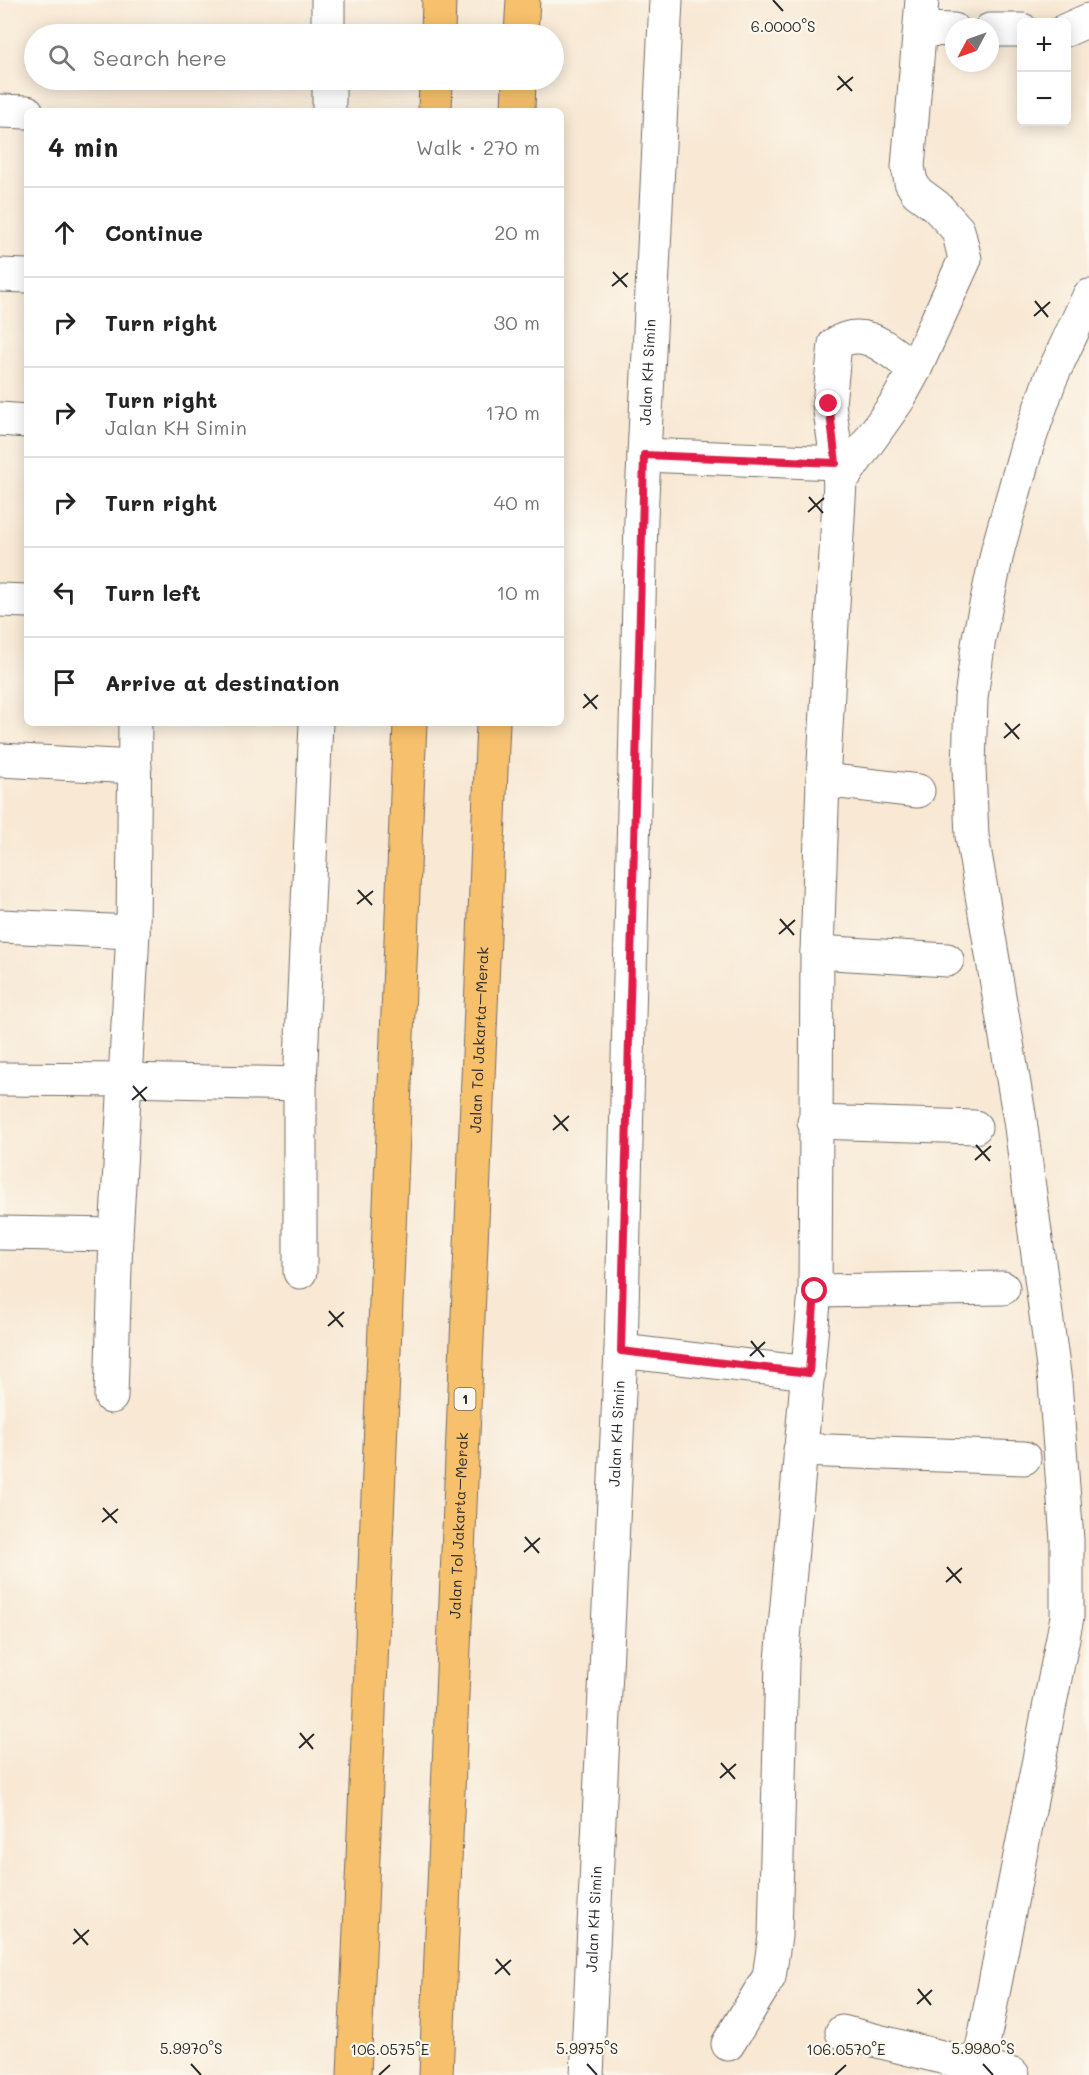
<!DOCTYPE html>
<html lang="en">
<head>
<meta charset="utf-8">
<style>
  body { margin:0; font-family:Mali,sans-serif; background:#f6f6f6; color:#222 }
  .controls { position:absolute; right:18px; top:18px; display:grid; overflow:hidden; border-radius:9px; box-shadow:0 3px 15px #0003 }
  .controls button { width:54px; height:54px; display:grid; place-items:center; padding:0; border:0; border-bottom:2px solid #e0e0e0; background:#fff; color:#222; font:30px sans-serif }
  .compass { position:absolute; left:945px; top:18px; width:54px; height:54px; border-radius:50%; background:#fff; box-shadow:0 3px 15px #0003; rotate:229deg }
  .stop { position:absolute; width:18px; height:18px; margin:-14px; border:4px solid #e11d48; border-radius:50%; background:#fff }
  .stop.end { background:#e11d48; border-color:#fff; box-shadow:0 2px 6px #0008 }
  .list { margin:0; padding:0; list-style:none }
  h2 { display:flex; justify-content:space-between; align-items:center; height:78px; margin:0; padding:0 24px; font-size:26px }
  h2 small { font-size:20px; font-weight:400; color:#767676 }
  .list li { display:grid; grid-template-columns:39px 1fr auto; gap:18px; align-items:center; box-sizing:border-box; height:90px; padding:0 24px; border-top:2px solid #e0e0e0 }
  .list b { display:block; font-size:22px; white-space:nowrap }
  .list p { margin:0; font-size:20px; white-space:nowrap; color:#767676 }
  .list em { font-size:20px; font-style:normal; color:#767676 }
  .icon { flex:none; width:33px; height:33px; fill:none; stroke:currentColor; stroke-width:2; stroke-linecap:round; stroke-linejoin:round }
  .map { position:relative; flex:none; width:1089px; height:2075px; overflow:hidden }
  .search { position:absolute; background:#fff; box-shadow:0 3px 15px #0003; left:24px; top:24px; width:540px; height:66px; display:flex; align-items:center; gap:15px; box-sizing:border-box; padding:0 21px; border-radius:33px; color:#767676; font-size:22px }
  .panel { position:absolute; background:#fff; box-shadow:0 3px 15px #0003; left:24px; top:108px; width:540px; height:618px; border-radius:9px }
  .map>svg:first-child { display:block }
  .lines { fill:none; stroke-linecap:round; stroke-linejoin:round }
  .minor-casing { stroke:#736d66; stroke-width:35 }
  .highway-casing { stroke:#736d66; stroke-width:35 }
  .minor { stroke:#fff; stroke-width:33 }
  .highway { stroke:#f7c06c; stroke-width:33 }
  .route { stroke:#e11d48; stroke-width:8 }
  .ticks { fill:none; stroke:#2b2b2b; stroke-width:2 }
  .labels { text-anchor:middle; stroke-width:4.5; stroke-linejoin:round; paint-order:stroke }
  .shield { fill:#fbf7ec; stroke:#696865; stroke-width:1.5 }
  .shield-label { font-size:14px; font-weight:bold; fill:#2b2b2b }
  .street-label { font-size:15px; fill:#2b2b2b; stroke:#fbf7ec }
  .ticks-label { font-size:15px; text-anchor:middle; fill:#2b2b2b; stroke:#fbf7ec; stroke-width:4.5; stroke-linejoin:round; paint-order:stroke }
</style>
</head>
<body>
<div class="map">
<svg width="1089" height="2075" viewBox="0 0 1089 2075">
  <rect width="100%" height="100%" fill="#fbf7ec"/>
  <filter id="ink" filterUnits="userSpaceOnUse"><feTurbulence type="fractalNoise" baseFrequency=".0167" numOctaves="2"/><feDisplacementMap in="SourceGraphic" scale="12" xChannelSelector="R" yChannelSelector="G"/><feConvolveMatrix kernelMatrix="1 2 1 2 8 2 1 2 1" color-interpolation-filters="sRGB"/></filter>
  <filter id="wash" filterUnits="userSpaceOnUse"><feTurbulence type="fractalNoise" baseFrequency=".008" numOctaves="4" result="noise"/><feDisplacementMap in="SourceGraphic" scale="24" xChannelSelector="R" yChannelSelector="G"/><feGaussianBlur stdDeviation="1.35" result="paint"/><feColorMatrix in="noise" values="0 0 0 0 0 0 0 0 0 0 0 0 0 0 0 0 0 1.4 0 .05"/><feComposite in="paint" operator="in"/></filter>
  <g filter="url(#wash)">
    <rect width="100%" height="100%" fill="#f8e8d4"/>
  </g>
  <g filter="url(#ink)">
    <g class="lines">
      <defs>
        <g id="minor">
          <path d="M328,0v34"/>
          <path d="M921,29l33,1"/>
          <path d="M990,30h32"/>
          <path d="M1066,30l23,-10"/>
          <path d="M329,80v31"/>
          <path d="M0,111l27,1"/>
          <path d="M0,275l27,1"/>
          <path d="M0,419l27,2"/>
          <path d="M644,455l192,8"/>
          <path d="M840,482l-11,-78 6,-60c31,-20 53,7 80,25"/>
          <path d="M0,600l27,1"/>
          <path d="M0,760l135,7"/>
          <path d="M823,780l95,11"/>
          <path d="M0,926l133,6"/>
          <path d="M817,952l130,8"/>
          <path d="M0,1079l125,1 8,-148 2,-209"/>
          <path d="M814,1122l161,5"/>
          <path d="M0,1233l116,2"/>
          <path d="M300,1272v-188l16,-361"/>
          <path d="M815,1291l188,-3"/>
          <path d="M621,1351l188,22"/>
          <path d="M111,1397l5,-162 9,-155 175,4"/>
          <path d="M800,1450l224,8"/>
          <path d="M842,2032l171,43"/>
          <path d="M728,2044l41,-67 6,-41 7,-275 33,-370 2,-339 6,-172 17,-298 58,-82 17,-31 50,-110 -7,-29 -22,-24 -19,-14 -6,-10 -3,-15 14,-167"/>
          <path id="s1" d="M587,2075l34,-724 20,-833 25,-518"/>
          <path d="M977,2075l90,-458v-77l-12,-158 -35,-262 -48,-284 -3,-68 2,-70 8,-60 19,-89 29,-103 23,-66 39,-84"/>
        </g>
        <g id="highway">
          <path d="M438,34l1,-34"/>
          <path d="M521,34l2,-34"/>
          <path d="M435,111l1,-31"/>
          <path d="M518,111l1,-31"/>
          <path d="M354,2075l56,-1352"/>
          <path id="s2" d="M436,2075l57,-1352"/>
        </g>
      </defs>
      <use href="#minor" class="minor-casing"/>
      <use href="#highway" class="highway-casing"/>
      <use href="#minor" class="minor"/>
      <use href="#highway" class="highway"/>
    </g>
  </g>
  <g class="lines" filter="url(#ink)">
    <path class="route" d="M815,1291l-6,82 -188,-22 23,-896 192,8 -7,-59"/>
  </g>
  <path class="ticks" d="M773,0l10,11M838,76l14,15M837,90l16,-13M613,272l14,15M612,286l16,-13M1035,301l13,16M1034,316l16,-14M809,497l14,16M808,512l16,-14M584,694l13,15M583,708l15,-13M1005,723l14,16M1004,738l16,-14M358,890l14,15M357,904l16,-13M780,919l14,16M779,934l16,-14M133,1086l13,15M132,1100l15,-13M554,1115l14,16M553,1130l16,-14M976,1145l14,16M975,1160l16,-14M329,1311l14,16M328,1326l16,-14M751,1341l13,16M750,1356l15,-14M103,1508l14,15M102,1522l16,-13M525,1537l14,16M524,1552l16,-14M947,1567l14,16M946,1582l16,-14M300,1733l13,16M299,1748l15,-14M721,1763l14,16M720,1778l16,-14M74,1929l14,16M73,1944l16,-14M496,1959l14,16M495,1974l16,-14M918,1989l13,16M917,2004l15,-14M191,2064l10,11M587,2064l10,11M983,2064l10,11M379,2075l11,-10M835,2075l11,-10"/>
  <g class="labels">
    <rect class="shield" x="454.5" y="1388" width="21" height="22" rx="4.5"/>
    <g class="shield-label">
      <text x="465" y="1404">1</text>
    </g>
    <g class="street-label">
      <text dy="5" stroke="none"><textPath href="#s1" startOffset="1704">Jalan KH Simin</textPath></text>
      <text dy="5" stroke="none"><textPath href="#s2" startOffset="1036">Jalan Tol Jakarta–Merak</textPath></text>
      <text dy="5" stroke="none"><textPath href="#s1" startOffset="642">Jalan KH Simin</textPath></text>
      <text dy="5" stroke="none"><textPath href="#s2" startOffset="550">Jalan Tol Jakarta–Merak</textPath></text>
      <text dy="5" stroke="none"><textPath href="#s1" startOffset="156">Jalan KH Simin</textPath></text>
    </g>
  </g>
  <g class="ticks-label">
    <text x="783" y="32">6.0000°S</text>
    <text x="191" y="2054">5.9970°S</text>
    <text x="587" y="2054">5.9975°S</text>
    <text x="983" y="2054">5.9980°S</text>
    <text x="390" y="2055">106.0575°E</text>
    <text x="846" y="2055">106.0570°E</text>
  </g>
</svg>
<div class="controls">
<button>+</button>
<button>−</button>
</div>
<svg class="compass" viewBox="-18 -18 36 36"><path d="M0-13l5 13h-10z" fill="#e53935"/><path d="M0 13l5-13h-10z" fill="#767676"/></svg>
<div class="stop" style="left:815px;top:1291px"></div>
<div class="stop end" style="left:829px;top:404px"></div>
<div class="search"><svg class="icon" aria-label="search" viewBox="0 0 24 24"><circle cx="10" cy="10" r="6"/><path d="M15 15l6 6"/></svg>Search here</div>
<section class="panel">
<h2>4 min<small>Walk · 270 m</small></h2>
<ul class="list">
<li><svg class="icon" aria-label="ahead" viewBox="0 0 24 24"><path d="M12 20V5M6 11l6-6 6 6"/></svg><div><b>Continue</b></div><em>20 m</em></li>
<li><svg class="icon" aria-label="right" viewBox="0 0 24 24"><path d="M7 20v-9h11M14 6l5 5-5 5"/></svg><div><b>Turn right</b></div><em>30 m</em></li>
<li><svg class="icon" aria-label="right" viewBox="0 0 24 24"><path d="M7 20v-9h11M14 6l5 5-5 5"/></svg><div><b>Turn right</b><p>Jalan KH Simin</p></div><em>170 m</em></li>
<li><svg class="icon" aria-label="right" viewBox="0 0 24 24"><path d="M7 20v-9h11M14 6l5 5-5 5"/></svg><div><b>Turn right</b></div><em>40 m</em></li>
<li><svg class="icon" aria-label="left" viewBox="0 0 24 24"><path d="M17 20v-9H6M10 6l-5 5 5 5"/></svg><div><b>Turn left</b></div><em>10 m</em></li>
<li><svg class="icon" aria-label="arrive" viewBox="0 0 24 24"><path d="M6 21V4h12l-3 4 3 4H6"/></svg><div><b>Arrive at destination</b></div></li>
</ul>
</section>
</div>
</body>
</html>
